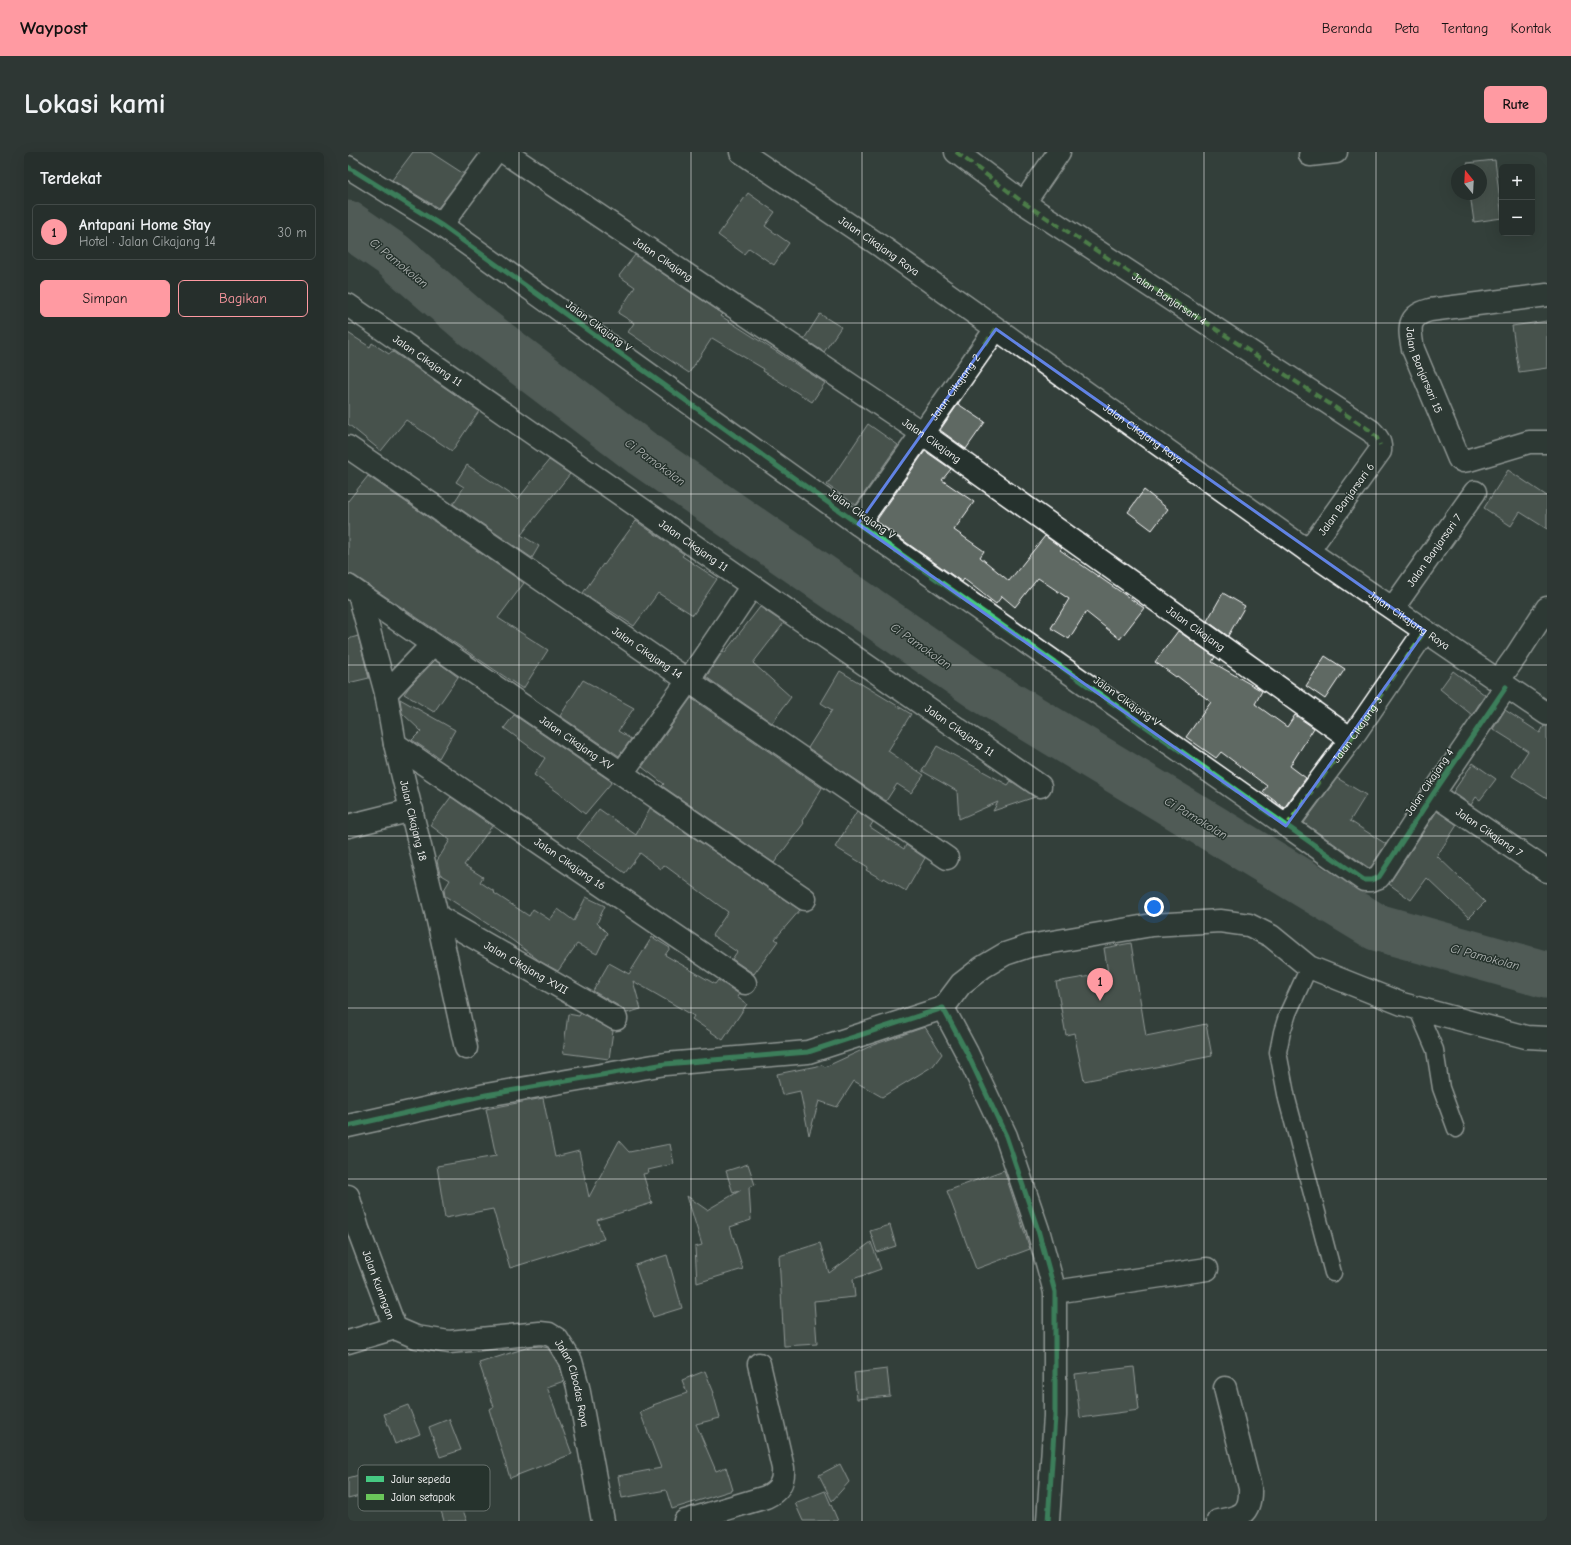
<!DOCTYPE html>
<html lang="id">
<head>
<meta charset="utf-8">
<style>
  body { margin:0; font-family:"Comic Neue",sans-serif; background:#2e3734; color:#f1f3f6 }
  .controls { position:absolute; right:12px; top:12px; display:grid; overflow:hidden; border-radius:6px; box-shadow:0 4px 16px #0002 }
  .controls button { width:36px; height:36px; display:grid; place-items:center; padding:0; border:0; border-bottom:1px solid #424a48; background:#262f2c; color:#f1f3f6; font:20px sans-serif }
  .compass { position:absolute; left:1103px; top:12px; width:36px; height:36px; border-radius:50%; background:#262f2c; box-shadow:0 4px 16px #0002; rotate:342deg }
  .you { position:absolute; left:806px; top:755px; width:14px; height:14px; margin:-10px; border:3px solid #fff; border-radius:50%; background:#1a73e8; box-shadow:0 0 0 6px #1a73e833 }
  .badge { display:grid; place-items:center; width:26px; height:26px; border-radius:50%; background:#ff9aa2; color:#111; font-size:13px; font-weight:700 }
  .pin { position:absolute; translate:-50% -33px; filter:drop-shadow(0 1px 2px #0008) }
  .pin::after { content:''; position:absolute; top:21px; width:14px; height:12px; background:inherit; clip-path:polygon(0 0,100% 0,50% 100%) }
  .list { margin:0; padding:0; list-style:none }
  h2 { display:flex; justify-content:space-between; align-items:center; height:52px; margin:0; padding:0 16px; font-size:17px }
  h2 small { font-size:13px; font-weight:400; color:#a4a9a9 }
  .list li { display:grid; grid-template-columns:26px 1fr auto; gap:12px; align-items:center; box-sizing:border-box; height:56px; margin:0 8px 8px; padding:0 8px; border:1px solid #424a48; border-radius:6px }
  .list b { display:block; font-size:15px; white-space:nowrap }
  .list p { margin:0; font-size:13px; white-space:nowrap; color:#a4a9a9 }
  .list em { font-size:13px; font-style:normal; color:#a4a9a9 }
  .actions { display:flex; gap:8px; padding:12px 16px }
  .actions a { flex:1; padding:9px 0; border:1px solid #ff9aa2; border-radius:6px; text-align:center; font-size:14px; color:#ff9aa2 }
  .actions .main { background:#ff9aa2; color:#111 }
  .map { position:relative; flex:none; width:1199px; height:1369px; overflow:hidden; border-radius:6px }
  header { display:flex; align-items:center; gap:24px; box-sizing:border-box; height:56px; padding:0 20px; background:#ff9aa2; color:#111 }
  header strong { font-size:19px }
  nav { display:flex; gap:22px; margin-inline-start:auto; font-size:14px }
  .intro { display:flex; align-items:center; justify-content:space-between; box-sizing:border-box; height:96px; padding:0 24px }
  h1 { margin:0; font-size:28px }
  .button { padding:10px 18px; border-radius:6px; background:#ff9aa2; color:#111; font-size:14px; font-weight:700 }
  main { display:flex; gap:24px; padding:0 24px }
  aside { flex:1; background:#262f2c; border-radius:6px; box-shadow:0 4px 16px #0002 }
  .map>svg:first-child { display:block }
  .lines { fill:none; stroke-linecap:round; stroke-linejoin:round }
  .river { stroke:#737b78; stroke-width:47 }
  .building { fill:#5f6964; stroke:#fff }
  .lane-casing { stroke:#fff; stroke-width:19 }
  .street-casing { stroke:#fff; stroke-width:25 }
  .secondary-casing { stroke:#fff; stroke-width:25 }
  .lane { stroke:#26332d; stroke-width:16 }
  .street { stroke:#26332d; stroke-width:22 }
  .secondary { stroke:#26332d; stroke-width:22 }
  .quiet { stroke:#6ac65a; stroke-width:4; stroke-dasharray:8 4; stroke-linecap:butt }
  .cycleway-casing { stroke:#26332d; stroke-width:8 }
  .cycleway { stroke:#46c982; stroke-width:5 }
  .marked { fill:none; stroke:#6183e4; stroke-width:3; stroke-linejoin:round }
  .grid { fill:none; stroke:#fff; stroke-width:1; stroke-opacity:0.55 }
  .labels { text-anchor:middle; stroke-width:3; stroke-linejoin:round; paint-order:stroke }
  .street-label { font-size:11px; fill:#fff; stroke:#26332d }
  .water-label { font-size:12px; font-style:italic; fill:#b9bdbc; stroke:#26332d }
  .key { fill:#26332d; stroke:#67706c; stroke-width:1 }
  .key-label { font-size:11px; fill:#fff }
</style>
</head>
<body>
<header>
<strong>Waypost</strong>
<nav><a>Beranda</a><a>Peta</a><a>Tentang</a><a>Kontak</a></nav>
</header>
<div class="intro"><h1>Lokasi kami</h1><a class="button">Rute</a></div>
<main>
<aside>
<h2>Terdekat<small></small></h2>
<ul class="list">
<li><span class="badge">1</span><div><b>Antapani Home Stay</b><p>Hotel · Jalan Cikajang 14</p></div><em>30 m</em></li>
</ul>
<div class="actions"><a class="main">Simpan</a><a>Bagikan</a></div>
</aside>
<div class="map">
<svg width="1199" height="1369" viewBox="0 0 1199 1369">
  <rect width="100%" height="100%" fill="#333f3a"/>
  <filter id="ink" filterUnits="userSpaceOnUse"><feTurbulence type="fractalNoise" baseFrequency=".025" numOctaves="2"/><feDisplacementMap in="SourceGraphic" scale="8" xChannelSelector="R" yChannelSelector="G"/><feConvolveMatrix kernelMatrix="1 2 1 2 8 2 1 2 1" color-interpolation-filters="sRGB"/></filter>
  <g filter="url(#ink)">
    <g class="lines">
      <path class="river" d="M0,72l45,31 81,70 169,129 338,234 395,239 171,48"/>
    </g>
    <path class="building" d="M65,0h17l34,22 -26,34 -46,-28z
      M1147,8l7,58 -28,4 -4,-28h11v-24h-13l-1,-7z
      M400,41l27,19 -10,14 24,17 -15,22 -25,-17 -5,6 -26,-19z
      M287,103l88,59 -2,2 104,67 -13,19 -49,-31 1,-2 -52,-31 -23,35 -61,-41 6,-9 -16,-10 17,-26 -16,-11z
      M472,162l21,13 -17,25 -20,-13z
      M1199,169v47l-28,4 -7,-46z
      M0,181l22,14 2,-4 17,11 4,-2 86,59 -27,40 -46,-31 -25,31 -33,-27z
      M610,252l27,18 -19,27 -26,-19z
      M520,272l30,21 -42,60 -29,-20z
      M577,299l26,18 -9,11 32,22 -20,28 30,21 -4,6 29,24 36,-45 17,12 -2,2 84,58 -24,31 -34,-27 -17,27 -18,-11 18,-29 -31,-21 -23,29 -13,-11 -6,8 -32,-25 -2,3 -86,-61z
      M201,308l21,14 -49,61 18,11 -7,12 -79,-54 11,-17 -8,-5 11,-17 51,34z
      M1160,318l39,26v33l-27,-17 -9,14 -27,-18z
      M20,324l156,107 -26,35 50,32 -25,39 -168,-113 -7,-2v-73z
      M796,338l24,19 -16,21 -24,-18z
      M288,369l48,33 -2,2 35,23 -24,36 -35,-22 -24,33 -51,-33 20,-29 1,1z
      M875,441l22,13 -17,30 -21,-15z
      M412,455l24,16 -31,40 38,34 -19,26 -66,-46 17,-26 2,1z
      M830,479l37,26 -3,5 50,29 -7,13 32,23 8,-12 19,13 -24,38 16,12 -22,30 -21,-16 4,-6 -46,-34 -5,6 -30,-21 25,-35 -34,-26 -1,1 -21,-15z
      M10,484l11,42 -21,5v-44z
      M977,504l20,13 -20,30 -19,-13z
      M87,508l23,17 -24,35 -30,-18 6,-8z
      M492,519l71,43 -23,37 36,24 -13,18 -14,-9 -11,17 -78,-53 24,-38 -11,-7z
      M1105,519l32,24 -13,20 -32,-26z
      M235,528l51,28 -16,23 13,8 -12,17 -59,-40z
      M343,546l131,90 -20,33 2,2 -30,40 -112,-77 2,-2 -22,-17z
      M52,547l55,31 -16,28 -27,-18 9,-9 -19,-18z
      M1157,558l35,23 4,-7h3v72l-35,-22 16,-25 -35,-22z
      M166,563l98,67 -27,32 -26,-21 -25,-18 11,-17 -41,-30z
      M589,594l71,39 3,-4 24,16 -42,14 5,-9 -39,17 -2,-28 -35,-20z
      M1125,611l23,16 -16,21 -4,-3 -5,8 -18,-13z
      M989,626l29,17 -16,26 36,23 -15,23 -2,1 -65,-45z
      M103,645l41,29 -28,39 19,12 -3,5 15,10 -1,1 35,23 4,-7 17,11 8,-11 16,12 12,-24 19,9 -8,17 10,10 -10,21 -20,-10 -19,27 -17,-9 -29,-22 -67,-44 -1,-6 6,-10 -10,-6 -3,-13 13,-21 -20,-15z
      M302,656l150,102 -25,29 3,2 -24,33 -22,-15 5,-7 -25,-17 16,-23 -64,-47 -3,4 -21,-16 -15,20 -48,-35 22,-29 37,26z
      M509,659l16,11 -3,5 34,22 2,-4 19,13 -19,33 -22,-13 -1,2 -17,-10 2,-3 -33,-20z
      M1089,659l20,14 -20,31 48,46 -16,16 -42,-40 -16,22 -22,-16z
      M304,785l18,11 -5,7 50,29 3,-4 21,14 -2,3 10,7 -24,36 -31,-21 2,-3 -61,-35 8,28 -14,4 -5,-5 -29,-17 16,-28 20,11z
      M783,791l15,93 60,-12 6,32 -128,25 -10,-48 -8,2 -10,-53 52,-9 -4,-25z
      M233,861l32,18 -4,28 -46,-6 5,-39 11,2z
      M577,875l17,27 -9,12 -51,31 -28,-16 -17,26 -18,-6 -10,34 -9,-44 -18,4 -5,-21 45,-9 3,2 48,-22z
      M195,946l12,59 24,-6 10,46 30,-56 10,11 41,-8 4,20 -26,6 1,3 -6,1 9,29 -55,17 7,19 -94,29 -17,-59 -48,9 -8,-52 59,-10 -10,-47z
      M400,1012l7,21 -6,2 2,33 -21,7 13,42 -46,14 -2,-36 7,-2 -15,-49 20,14 34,-20 -8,3 -7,-22z
      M656,1018l26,79 -54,20 -29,-78z
      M542,1073l6,21 -19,6 -7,-21z
      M523,1090l10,27 -28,10 2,18 -41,4 3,43 -33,2 -5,-90 41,-13 9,30z
      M319,1103l15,53 -29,9 -18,-52z
      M192,1194l8,2 11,18 5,15 -17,6 25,67 -62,24 -21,-69 5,-2 -15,-44 50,-16z
      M786,1215l5,43 -59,8 -5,-44z
      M539,1217l3,27 -33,3 -3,-26z
      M357,1219l9,22h-1l7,25 -24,6 20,47 10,-4 7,23 -61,19 -6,-19 -44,8 -4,-22 43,-8 -21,-56 14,-6 -1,-1 34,-12 -5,-13z
      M60,1253l12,29 -25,10 -11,-30z
      M101,1267l12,31 -21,7 -11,-30z
      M492,1312l9,18 -17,19 -13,-26z
      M25,1319l6,20 -31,8v-21z
      M477,1339l13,30h-35l-8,-18z
      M110,1345l9,24h-23l-5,-17z"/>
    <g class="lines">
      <defs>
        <path id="lane" d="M961,815l-21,46 -6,19 -4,20 9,47 46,174
          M1069,856l18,42 6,38 15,41"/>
        <g id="street">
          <path id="s1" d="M156,0l418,281 429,306"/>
          <path d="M608,0l68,51 347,228c6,6 10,11 9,20l-72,100"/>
          <path d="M962,3l26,-3"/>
          <path d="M0,15l93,58 417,299 506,356h7l8,-3 54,-83 73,-107"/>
          <path d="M676,51l35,-51"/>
          <path d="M93,73l54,-73"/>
          <path id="s2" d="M1199,143l-117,15c-23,6 -21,18 -17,39l46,110 4,2 6,-1 60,-18h18"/>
          <path id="s3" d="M0,153l692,481"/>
          <path id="s4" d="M0,295l599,411"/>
          <path id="s5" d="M510,372l138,-195"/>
          <path id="s6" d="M0,434l457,313"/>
          <path id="s7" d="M11,442l27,99 9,51 42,172 29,132"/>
          <path id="s8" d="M1045,456l82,-116"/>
          <path d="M1150,529l18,-25 31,-48"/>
          <path d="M38,541l46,-48"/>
          <path id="s9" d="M47,592l350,239"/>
          <path d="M274,621l66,-92 64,-95"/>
          <path id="s10" d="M1085,642l114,77"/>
          <path d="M0,674l64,-16"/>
          <path id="s11" d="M938,674l65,-87 74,-108"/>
          <path id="s12" d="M89,764l179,103"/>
          <path d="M595,856l18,-24 22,-17 22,-13 24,-8 123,-21 68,-4 29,4 22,11 38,31 93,37 124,33 21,1"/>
          <path d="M0,974l138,-31 179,-31 143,-12 135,-44 24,45 39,83 32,94 17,62v124l-7,105"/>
          <path d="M707,1140l152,-23"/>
          <path d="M0,1190l47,-14"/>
          <path d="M337,1369l81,-24c13,-6 18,-14 17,-29l-24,-104"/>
          <path d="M870,1369c23,-4 33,-7 32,-33l-25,-100"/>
        </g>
        <g id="secondary">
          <path id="s13" d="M393,0l141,95 426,304 239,163"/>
          <path id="s14" d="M0,1044l10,33 37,99 21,9 33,5 91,-9 9,1 8,5 14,22 7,26 25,134"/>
        </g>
      </defs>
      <use href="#lane" class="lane-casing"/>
      <use href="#street" class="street-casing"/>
      <use href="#secondary" class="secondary-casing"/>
      <use href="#lane" class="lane"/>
      <use href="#street" class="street"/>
      <use href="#secondary" class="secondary"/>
      <g class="quiet">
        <path id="s15" d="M608,0l68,51 347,228 6,7 3,7"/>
        <path d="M637,192l11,-15"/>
        <path d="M938,674l65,-87 74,-108"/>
      </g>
      <defs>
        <path id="cycleway" d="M0,15l93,58 417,299 506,356h7l8,-3 54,-83 73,-107
          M0,974l138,-31 179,-31 143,-12 135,-44 24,45 39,83 32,94 17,62v124l-7,105"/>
      </defs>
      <use href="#cycleway" class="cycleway-casing"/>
      <use href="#cycleway" class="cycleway"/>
    </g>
  </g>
  <path d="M0 0H1199V1369H0ZM648,177l429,302 -139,195 -428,-302z" fill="#333f3a" fill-opacity=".55" fill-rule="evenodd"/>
  <path class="marked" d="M648,177l429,302 -139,195 -428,-302z"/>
  <path class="grid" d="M171,0v1369M343,0v1369M514,0v1369M685,0v1369M856,0v1369M1028,0v1369M0,171h1199M0,342h1199M0,513h1199M0,684h1199M0,856h1199M0,1027h1199M0,1198h1199"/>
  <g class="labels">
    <g class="street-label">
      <text dy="4" stroke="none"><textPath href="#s13" startOffset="167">Jalan Cikajang Raya</textPath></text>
      <text dy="4" stroke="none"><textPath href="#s1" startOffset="192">Jalan Cikajang</textPath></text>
      <text dy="4" stroke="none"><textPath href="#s15" startOffset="259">Jalan Banjarsari 4</textPath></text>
      <text transform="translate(251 174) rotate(36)" y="4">Jalan Cikajang V</text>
      <text dy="4" stroke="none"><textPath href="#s3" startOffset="97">Jalan Cikajang 11</textPath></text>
      <text dy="4" stroke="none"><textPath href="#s2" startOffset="191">Jalan Banjarsari 15</textPath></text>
      <text dy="4" stroke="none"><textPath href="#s5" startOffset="168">Jalan Cikajang 2</textPath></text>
      <text dy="4" stroke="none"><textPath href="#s13" startOffset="491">Jalan Cikajang Raya</textPath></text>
      <text dy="4" stroke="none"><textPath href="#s1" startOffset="516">Jalan Cikajang</textPath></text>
      <text transform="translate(998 347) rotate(-54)" y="4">Jalan Banjarsari 6</text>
      <text transform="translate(514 362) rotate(35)" y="4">Jalan Cikajang V</text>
      <text dy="4" stroke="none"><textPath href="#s3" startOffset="421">Jalan Cikajang 11</textPath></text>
      <text dy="4" stroke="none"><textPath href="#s8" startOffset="71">Jalan Banjarsari 7</textPath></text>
      <text dy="4" stroke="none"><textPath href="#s13" startOffset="816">Jalan Cikajang Raya</textPath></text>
      <text dy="4" stroke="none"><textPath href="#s1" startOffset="840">Jalan Cikajang</textPath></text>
      <text dy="4" stroke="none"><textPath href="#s4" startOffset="363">Jalan Cikajang 14</textPath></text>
      <text transform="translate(779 549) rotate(35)" y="4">Jalan Cikajang V</text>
      <text dy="4" stroke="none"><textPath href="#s11" startOffset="120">Jalan Cikajang 3</textPath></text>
      <text dy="4" stroke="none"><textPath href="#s3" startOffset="745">Jalan Cikajang 11</textPath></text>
      <text dy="4" stroke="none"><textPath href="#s6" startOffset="277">Jalan Cikajang XV</textPath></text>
      <text transform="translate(1081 630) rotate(-56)" y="4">Jalan Cikajang 4</text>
      <text dy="4" stroke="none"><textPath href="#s7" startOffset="233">Jalan Cikajang 18</textPath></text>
      <text dy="4" stroke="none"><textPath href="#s10" startOffset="68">Jalan Cikajang 7</textPath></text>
      <text dy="4" stroke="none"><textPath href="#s9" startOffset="212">Jalan Cikajang 16</textPath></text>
      <text dy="4" stroke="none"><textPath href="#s12" startOffset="103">Jalan Cikajang XVII</textPath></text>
      <text dy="4" stroke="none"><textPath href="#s14" startOffset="94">Jalan Kuningan</textPath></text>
      <text dy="4" stroke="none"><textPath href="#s14" startOffset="354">Jalan Cibodas Raya</textPath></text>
    </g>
    <g class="water-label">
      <text transform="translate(51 111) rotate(39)" y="4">Ci Pamokolan</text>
      <text transform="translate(307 310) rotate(36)" y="4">Ci Pamokolan</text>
      <text transform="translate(573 494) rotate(35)" y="4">Ci Pamokolan</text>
      <text transform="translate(848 666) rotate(31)" y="4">Ci Pamokolan</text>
      <text transform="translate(1137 805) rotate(15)" y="4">Ci Pamokolan</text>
    </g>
  </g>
  <rect x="10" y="1313" width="132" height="46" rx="6" class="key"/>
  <rect x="18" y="1324" width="18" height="6" fill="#46c982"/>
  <rect x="18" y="1342" width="18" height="6" fill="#6ac65a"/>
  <g class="key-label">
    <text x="43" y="1331">Jalur sepeda</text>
    <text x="43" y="1349">Jalan setapak</text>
  </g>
</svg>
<div class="controls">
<button>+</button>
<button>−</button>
</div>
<svg class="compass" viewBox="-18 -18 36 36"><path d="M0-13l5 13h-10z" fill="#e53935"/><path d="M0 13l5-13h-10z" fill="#a4a9a9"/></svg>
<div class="you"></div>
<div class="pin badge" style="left:752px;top:849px">1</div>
</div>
</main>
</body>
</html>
